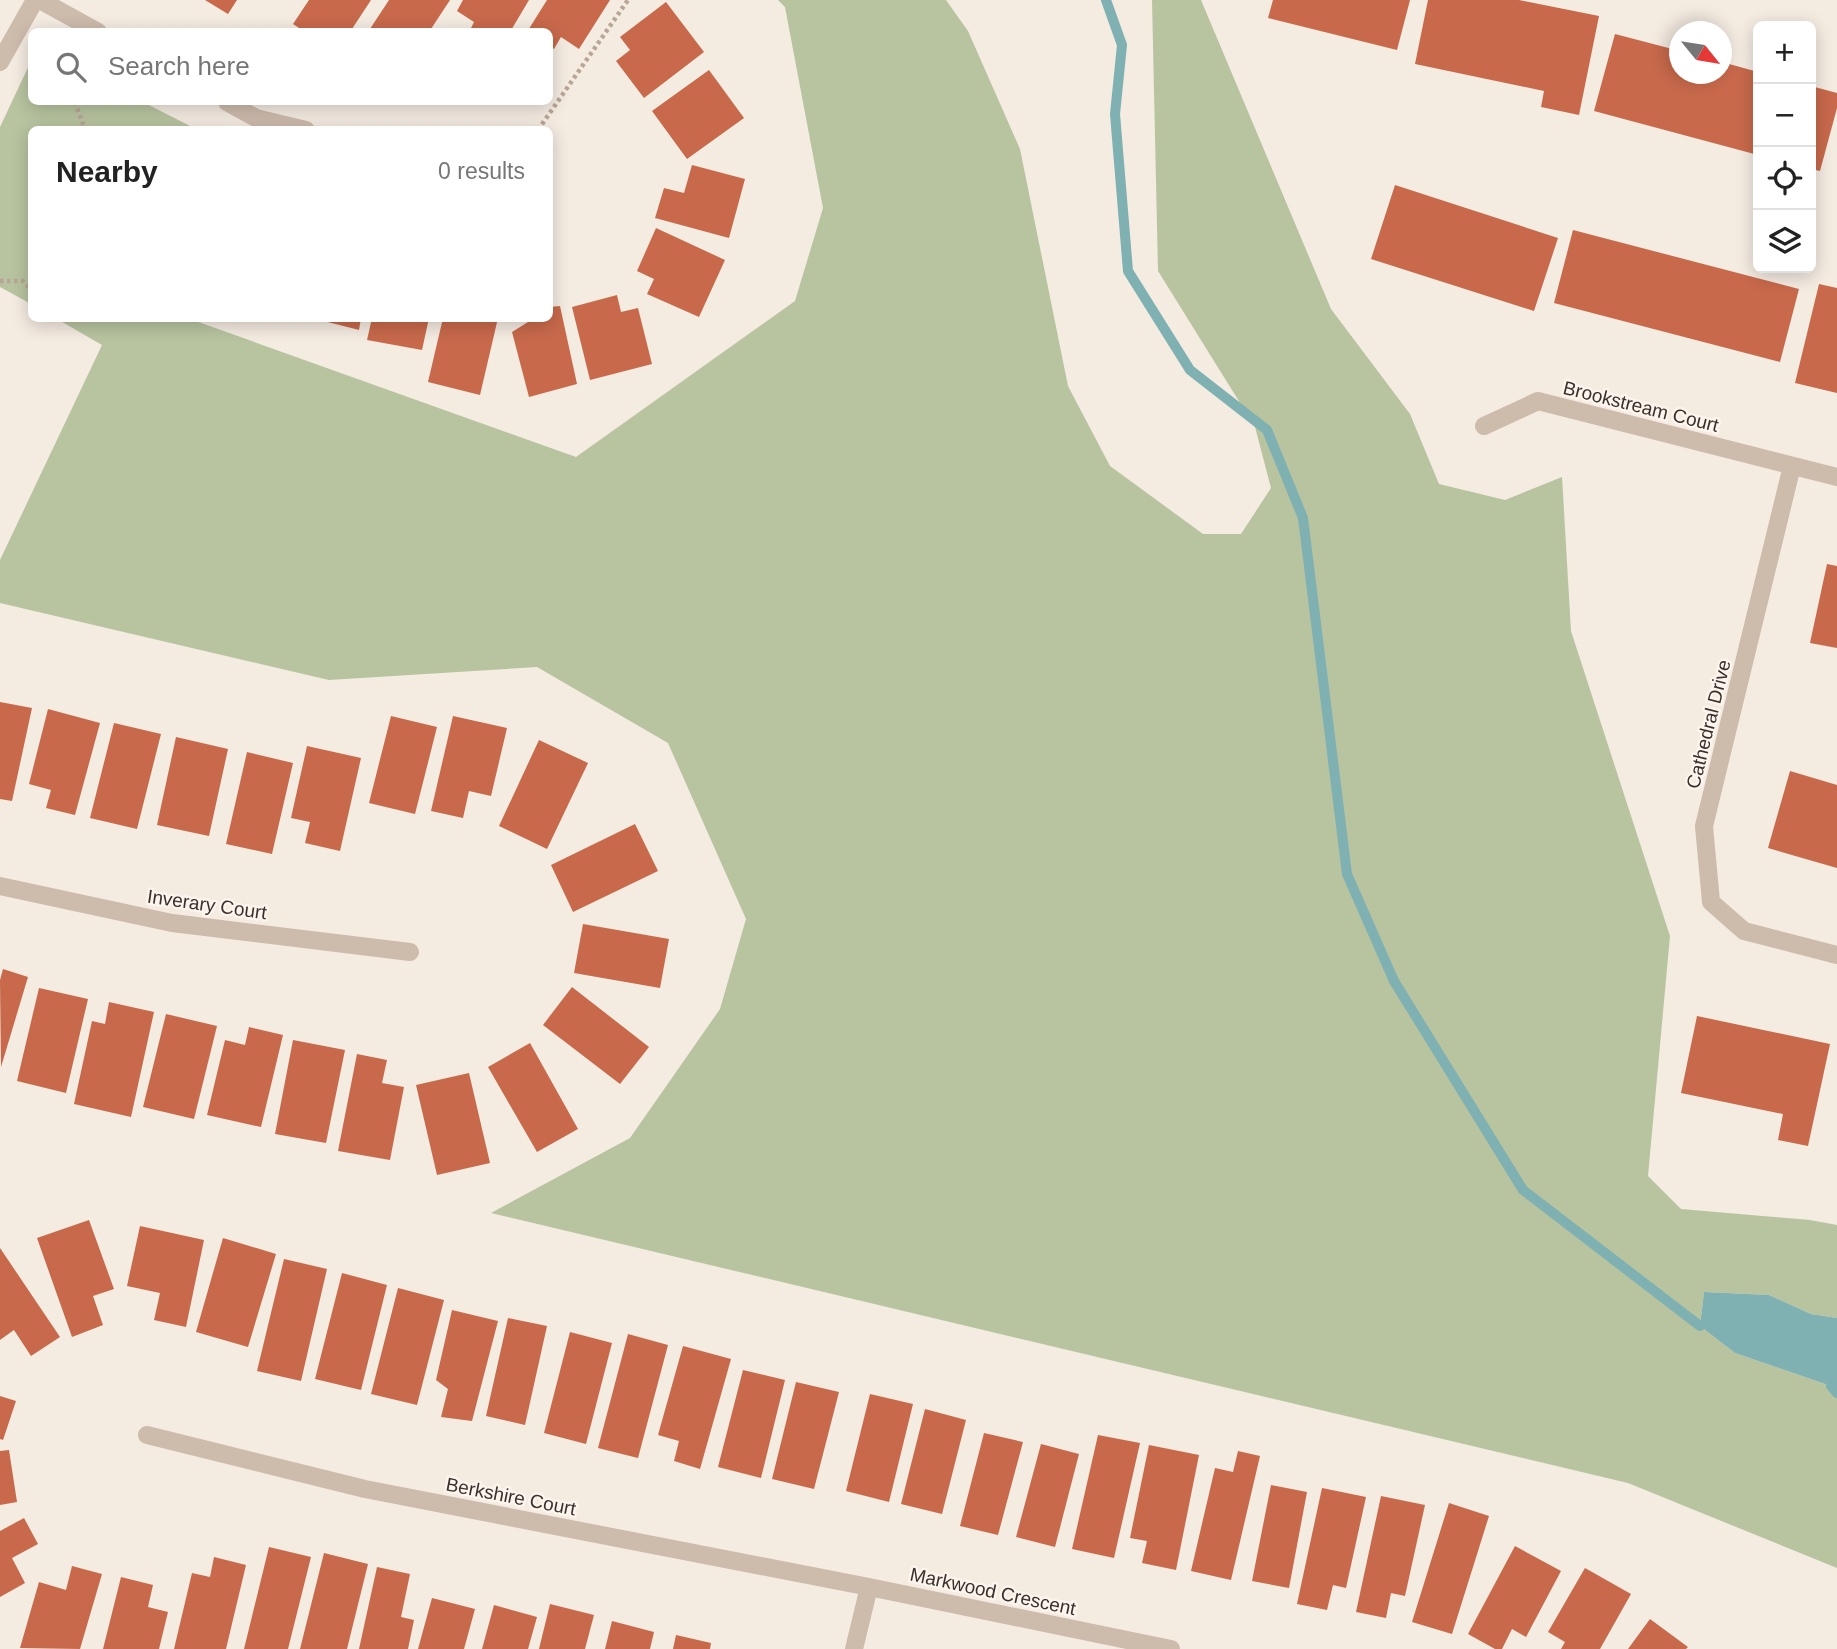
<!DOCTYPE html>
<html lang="en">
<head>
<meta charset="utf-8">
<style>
  body { margin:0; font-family:Helvetica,sans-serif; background:#f2f2f2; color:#222 }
  .controls { position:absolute; right:21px; top:21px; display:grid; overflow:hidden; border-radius:10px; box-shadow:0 4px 18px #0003 }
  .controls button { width:63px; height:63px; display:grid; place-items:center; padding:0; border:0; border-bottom:2px solid #e0e0e0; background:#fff; color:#222; font:35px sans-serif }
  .compass { position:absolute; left:1669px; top:21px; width:63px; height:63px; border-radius:50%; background:#fff; box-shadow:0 4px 18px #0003; rotate:120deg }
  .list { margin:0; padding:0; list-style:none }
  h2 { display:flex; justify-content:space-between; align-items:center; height:91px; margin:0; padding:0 28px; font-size:30px }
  h2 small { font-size:23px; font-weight:400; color:#767676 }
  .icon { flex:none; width:38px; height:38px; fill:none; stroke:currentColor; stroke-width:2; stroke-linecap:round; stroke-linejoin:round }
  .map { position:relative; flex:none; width:1837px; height:1649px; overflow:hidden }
  .search { position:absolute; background:#fff; box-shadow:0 4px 18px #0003; left:28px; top:28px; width:525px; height:77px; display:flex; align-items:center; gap:18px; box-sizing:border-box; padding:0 24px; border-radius:10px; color:#767676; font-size:26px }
  .panel { position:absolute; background:#fff; box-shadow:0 4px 18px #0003; left:28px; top:126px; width:525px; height:196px; border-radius:10px }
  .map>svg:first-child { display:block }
  .green { fill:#b8c4a0 }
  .water { fill:#7fb0b2 }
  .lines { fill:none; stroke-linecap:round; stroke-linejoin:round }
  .stream { stroke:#7fb0b2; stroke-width:10 }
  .building { fill:#c8694b }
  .path { stroke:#b9a596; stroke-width:4.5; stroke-dasharray:3.5 3.5; stroke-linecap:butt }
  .minor { stroke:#cdbbac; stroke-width:18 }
  .labels { text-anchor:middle; stroke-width:5; stroke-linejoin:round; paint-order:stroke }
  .street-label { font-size:19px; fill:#3b302b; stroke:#fbf5ee }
</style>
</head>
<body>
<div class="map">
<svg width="1837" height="1649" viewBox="0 0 1837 1649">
  <rect width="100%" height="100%" fill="#f4ebe1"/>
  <path class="green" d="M778,0h168l22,31 52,118 48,237 42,80 93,68h38l30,-46 -16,-61 -97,-156 -6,-271h49l130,309 79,105 29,70 66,16 57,-23 9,154 99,305 -22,240 33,33 129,11 27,5v93l-26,-4 -42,-19 -65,-3 -4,34 35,27 96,33 6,5v177l-209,-85 -1137,-270 139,-75 90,-129 26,-90 -78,-176 -131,-76 -208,13 -329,-77v-43l102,-215 -45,-26h133l386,138 219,-156 28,-93 -38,-201z
    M31,61l1,41h111l53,27 -164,1 -1,174 -31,-17v-160z"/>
  <path class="water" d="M1704,1292l65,3 42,19 26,4v68h-6l-96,-33 -35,-27z"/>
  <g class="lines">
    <path class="stream" d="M1106,0l16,45 -7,69 13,157 62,99 77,60 36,88 44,356 47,107 129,209 177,136
      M1831,1386l6,7"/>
  </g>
  <path class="building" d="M205,0h32l-9,14z
    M309,0h62l-21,32h-45l-12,-8z
    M389,0h61l-21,32h-61z
    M463,0h66l-19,32h-41l5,-10 -17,-11z
    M547,0h63l-31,49 -18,-12 -7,12 -4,-3v-14h-23z
    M1273,0h137l-13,50 -129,-32z
    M1428,0h91l80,16 -20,99 -38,-8 3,-16 -129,-27z
    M666,2l38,50 -60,46 -28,-37 14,-11 -10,-13z
    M1615,34l65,17v23h42v-12l36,10v83l-164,-44z
    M709,70l35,48 -57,41 -35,-48z
    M1811,86l26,7v15l-17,63 -9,-2z
    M692,165l53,14 -16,59 -74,-20 9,-30 20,5z
    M1395,185l163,53 -24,73 -163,-52z
    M656,228l69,32 -26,57 -52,-23 7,-15 -17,-8z
    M1573,230l226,59 -19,73 -226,-59z
    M1819,284l18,4v105l-42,-10z
    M617,295l4,17 17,-4 14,56 -62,16 -18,-73z
    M560,306l17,78 -48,13 -17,-65 16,-10v-4h22v-11z
    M312,318h49l-2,12z
    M372,318h57l-7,32 -55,-10z
    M443,318h55l-18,77 -52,-13z
    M1827,564l10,2v82l-27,-5z
    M0,702l32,6 -20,93 -12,-2z
    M48,709l52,14 -25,92 -29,-7 5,-18 -22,-6z
    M391,716l46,11 -22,87 -46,-11z
    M453,716l54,12 -16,68 -22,-5 -6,27 -32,-7z
    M114,723l47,11 -24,95 -47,-11z
    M176,737l52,12 -19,87 -52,-11z
    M539,740l49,23 -41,86 -48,-23z
    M307,746l54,12 -21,93 -35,-8 5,-21 -19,-4z
    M247,752l46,11 -21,91 -46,-10z
    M1790,771l47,14v83l-69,-20z
    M635,824l23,47 -85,41 -22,-47z
    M583,924l86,15 -9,49 -86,-15z
    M3,969l25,8 -27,90 -1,-87z
    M572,987l77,60 -29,37 -77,-59z
    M39,988l49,11 -22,94 -49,-12z
    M109,1002l45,10 -23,105 -57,-13 18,-83 13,3z
    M166,1014l51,12 -23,93 -51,-12z
    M1697,1016l133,28 -22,102 -30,-6 5,-26 -102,-21z
    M249,1027l34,8 -22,92 -54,-12 18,-75 20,5z
    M293,1040l52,10 -19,93 -51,-9z
    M530,1043l48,86 -41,23 -49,-85z
    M357,1054l30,6 -5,23 22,4 -14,73 -52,-9z
    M469,1073l21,90 -53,12 -21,-90z
    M89,1220l25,69 -21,7 10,29 -31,12 -35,-99z
    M140,1226l64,14 -18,87 -32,-7 6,-27 -33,-7z
    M223,1238l53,16 -28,93 -52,-15z
    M0,1248l60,89 -29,19 -17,-26 -14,10z
    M284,1259l43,10 -26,112 -44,-10z
    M342,1273l45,12 -26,105 -46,-11z
    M398,1288l46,12 -27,105 -46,-11z
    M452,1310l46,11 -26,100 -31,-4 7,-28 -12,-9z
    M508,1318l39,8 -22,99 -39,-9z
    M570,1332l42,11 -26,101 -42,-11z
    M628,1334l40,11 -30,113 -40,-10z
    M683,1346l48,13 -31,110 -26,-8 5,-20 -21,-6z
    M743,1370l42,10 -24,98 -43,-11z
    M796,1382l43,10 -25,97 -42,-10z
    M870,1394l43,10 -24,98 -43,-11z
    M0,1396l16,5 -13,39 -3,-1z
    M925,1409l41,11 -24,94 -41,-10z
    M984,1433l39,9 -25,93 -38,-9z
    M1098,1435l42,8 -26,115 -42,-9z
    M1041,1444l38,10 -24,93 -39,-10z
    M1149,1445l50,10 -23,115 -34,-7 5,-22 -17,-3z
    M9,1450l8,52 -17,3v-54z
    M1238,1451l22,5 -29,124 -40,-9 24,-103 18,4z
    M1271,1485l36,7 -18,96 -37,-7z
    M1322,1488l44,9 -20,91 -13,-3 -6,25 -30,-6z
    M1381,1496l44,9 -20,91 -14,-3 -5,25 -30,-6z
    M1449,1503l40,13 -37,118 -40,-12z
    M24,1518l14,26 -26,14 13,25 -25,14v-66z
    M1515,1546l46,25 -35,66 -14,-8 -10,20h-7l-27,-15z
    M269,1547l42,10 -23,92h-44z
    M324,1553l44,11 -21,85h-47z
    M214,1557l32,8 -20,84h-52l18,-76 18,4z
    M72,1566l30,8 -22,75 -60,-1 19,-66 27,8z
    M377,1567l33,7 -9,43 13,3 -6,29h-49z
    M1585,1568l46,26 -31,55h-39l4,-7 -17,-10z
    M121,1577l32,8 -5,22 20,5 -9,37h-56z
    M432,1598l43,11 -11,40h-46z
    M550,1604l44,11 -9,34h-46z
    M494,1605l43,12 -9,32h-46z
    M1650,1619l38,28 -2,2h-58z
    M612,1621l42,11 -4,17h-45z
    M676,1635l35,8 -1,6h-37z"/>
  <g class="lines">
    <path class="path" d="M75,102l10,28
      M538,130l90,-130
      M0,281h23l9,10
      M53,318l2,3"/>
    <path class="minor" d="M40,0l58,32
      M0,62l35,-62
      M227,102l29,16 50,12
      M1484,426l54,-25 299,76
      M1792,466l-88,360 7,76 33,29 93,24
      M0,886l172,37 238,29
      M147,1435l218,54 504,98 302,62
      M854,1649l15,-62"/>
  </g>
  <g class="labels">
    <g class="street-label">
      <text transform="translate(1641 406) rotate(14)" y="7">Brookstream Court</text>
      <text transform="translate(1708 724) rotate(-76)" y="7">Cathedral Drive</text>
      <text transform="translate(207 904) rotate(8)" y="7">Inverary Court</text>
      <text transform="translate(511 1496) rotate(11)" y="7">Berkshire Court</text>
      <text transform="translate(993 1591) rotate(12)" y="7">Markwood Crescent</text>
    </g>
  </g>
</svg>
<div class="controls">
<button>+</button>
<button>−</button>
<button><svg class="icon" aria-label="locate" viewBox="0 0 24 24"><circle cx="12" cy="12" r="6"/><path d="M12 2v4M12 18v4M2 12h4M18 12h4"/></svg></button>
<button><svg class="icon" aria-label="layers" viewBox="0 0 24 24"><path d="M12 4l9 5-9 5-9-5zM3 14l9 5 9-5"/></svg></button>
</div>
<svg class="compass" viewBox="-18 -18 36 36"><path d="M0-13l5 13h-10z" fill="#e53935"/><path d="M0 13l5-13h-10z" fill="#767676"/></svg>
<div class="search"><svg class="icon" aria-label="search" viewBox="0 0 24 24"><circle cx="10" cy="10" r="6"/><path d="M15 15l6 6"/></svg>Search here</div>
<section class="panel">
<h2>Nearby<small>0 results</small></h2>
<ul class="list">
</ul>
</section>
</div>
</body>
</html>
